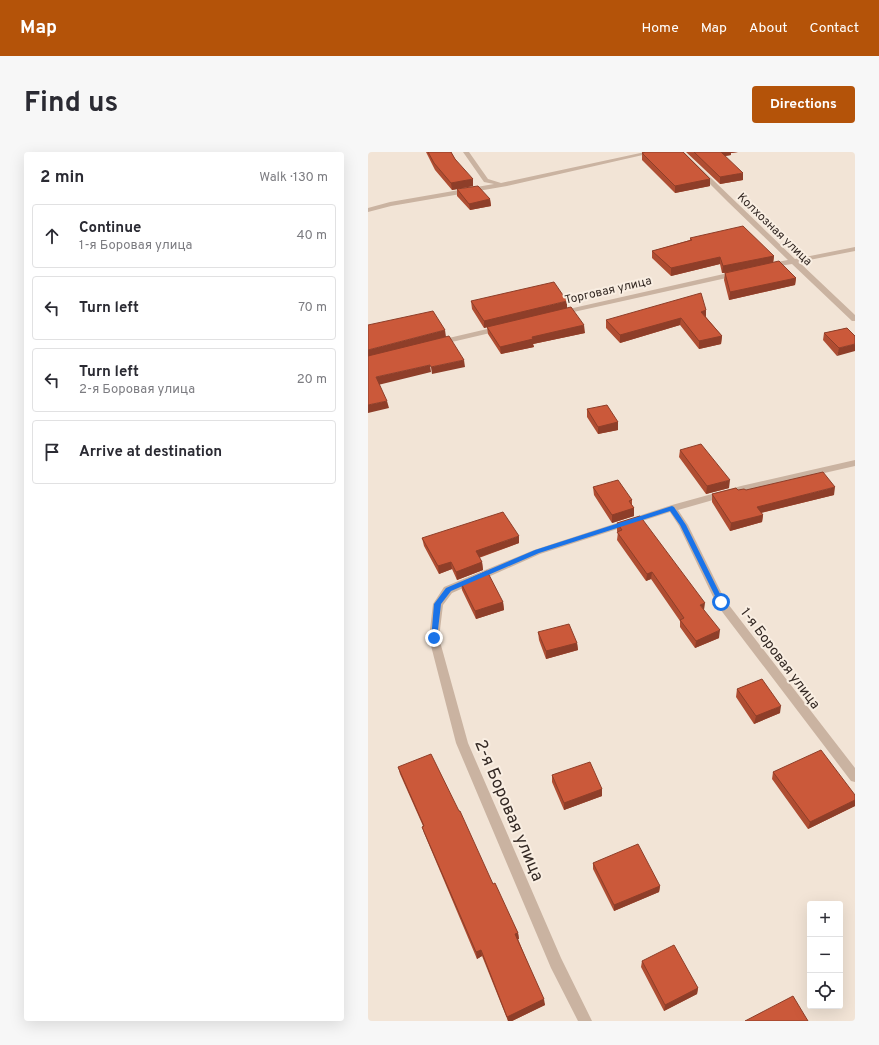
<!DOCTYPE html>
<html lang="en">
<head>
<meta charset="utf-8">
<style>
  body { margin:0; font-family:Overpass,sans-serif; background:#f7f7f7; color:#2b2b33 }
  .controls { position:absolute; right:12px; bottom:12px; display:grid; overflow:hidden; border-radius:4px; box-shadow:0 4px 16px #0002 }
  .controls button { width:36px; height:36px; display:grid; place-items:center; padding:0; border:0; border-bottom:1px solid #e1e1e2; background:#fff; color:#2b2b33; font:20px sans-serif }
  .stop { position:absolute; width:12px; height:12px; margin:-9px; border:3px solid #1a73e8; border-radius:50%; background:#fff }
  .stop.end { background:#1a73e8; border-color:#fff; box-shadow:0 1px 4px #0008 }
  .list { margin:0; padding:0; list-style:none }
  h2 { display:flex; justify-content:space-between; align-items:center; height:52px; margin:0; padding:0 16px; font-size:17px }
  h2 small { font-size:13px; font-weight:400; color:#7c7c81 }
  .list li { display:grid; grid-template-columns:26px 1fr auto; gap:12px; align-items:center; box-sizing:border-box; height:64px; margin:0 8px 8px; padding:0 8px; border:1px solid #e1e1e2; border-radius:4px }
  .list b { display:block; font-size:15px; white-space:nowrap }
  .list p { margin:0; font-size:13px; white-space:nowrap; color:#7c7c81 }
  .list em { font-size:13px; font-style:normal; color:#7c7c81 }
  .icon { flex:none; width:22px; height:22px; fill:none; stroke:currentColor; stroke-width:2; stroke-linecap:round; stroke-linejoin:round }
  .map { position:relative; flex:none; width:487px; height:869px; overflow:hidden; border-radius:4px }
  header { display:flex; align-items:center; gap:24px; box-sizing:border-box; height:56px; padding:0 20px; background:#b45309; color:#fff }
  header strong { font-size:19px }
  nav { display:flex; gap:22px; margin-inline-start:auto; font-size:14px }
  .intro { display:flex; align-items:center; justify-content:space-between; box-sizing:border-box; height:96px; padding:0 24px }
  h1 { margin:0; font-size:28px }
  .button { padding:10px 18px; border-radius:4px; background:#b45309; color:#fff; font-size:14px; font-weight:700 }
  main { display:flex; gap:24px; padding:0 24px }
  aside { flex:1; background:#fff; border-radius:4px; box-shadow:0 4px 16px #0002 }
  .map>svg:first-child { display:block }
  .lines { fill:none; stroke-linecap:round; stroke-linejoin:round }
  .minor { fill:#cab3a1; fill-rule:evenodd }
  .wall { fill:#af4d32 }
  .shaded-wall { fill:#8e3e29 }
  .building { fill:#cb593a; stroke:#8e3e29 }
  .route { fill:#1a73e8 }
  .labels { text-anchor:middle; stroke-width:4; stroke-linejoin:round; paint-order:stroke }
  .far-street-label { font-size:12px; fill:#342924; stroke:#f9eee2 }
  .street-label { font-size:14px; fill:#342924; stroke:#f9eee2 }
  .near-street-label { font-size:17px; fill:#342924; stroke:#f9eee2 }
</style>
</head>
<body>
<header>
<strong>Map</strong>
<nav><a>Home</a><a>Map</a><a>About</a><a>Contact</a></nav>
</header>
<div class="intro"><h1>Find us</h1><a class="button">Directions</a></div>
<main>
<aside>
<h2>2 min<small>Walk · 130 m</small></h2>
<ul class="list">
<li><svg class="icon" aria-label="ahead" viewBox="0 0 24 24"><path d="M12 20V5M6 11l6-6 6 6"/></svg><div><b>Continue</b><p>1-я Боровая улица</p></div><em>40 m</em></li>
<li><svg class="icon" aria-label="left" viewBox="0 0 24 24"><path d="M17 20v-9H6M10 6l-5 5 5 5"/></svg><div><b>Turn left</b></div><em>70 m</em></li>
<li><svg class="icon" aria-label="left" viewBox="0 0 24 24"><path d="M17 20v-9H6M10 6l-5 5 5 5"/></svg><div><b>Turn left</b><p>2-я Боровая улица</p></div><em>20 m</em></li>
<li><svg class="icon" aria-label="arrive" viewBox="0 0 24 24"><path d="M6 21V4h12l-3 4 3 4H6"/></svg><div><b>Arrive at destination</b></div></li>
</ul>
</aside>
<div class="map">
<svg width="487" height="869" viewBox="0 0 487 869">
  <rect width="100%" height="100%" fill="#f2e4d6"/>
  <g class="lines">
    <path class="minor" d="M95,0h6l19,27 13,4 144,-31h11l-149,34 -116,20 -23,6v-4l22,-6 104,-18 -10,-2z
      M310,0h6l111,107 60,-12v4l-56,11 56,53v6h-3l-60,-57 -26,4v-4l22,-4 -60,-58z
      M369,119h3v4l-180,40 -4,-2 4,-2z
      M132,174l4,2 -1,2 -64,15 -4,-2 1,-2z
      M487,308v6l-114,26 -63,18 10,15 37,75 130,168v14l-4,-1 -134,-176 -38,-79 -9,-14 -130,42 -88,39 -9,12 -4,33 29,105 93,215 31,63h-14l-27,-53 -95,-225 -27,-105 4,-34 11,-17 90,-37 138,-45 69,-19z"/>
  </g>
  <path class="wall" d="M58,0h25l4,7 18,27 -21,4 -17,-20z
    M274,0h41l27,27v7l-35,7 -33,-33z
    M318,0h52l-7,1v2l-6,1 18,24 -23,4z
    M89,37l33,10 1,7 -21,4 -13,-14z
    M322,86l84,18 -1,7 23,15 -1,7 -66,15 -5,-20 1,-7h-3l-2,-9 -49,12 -19,-18v-7l38,-11z
    M103,149l96,7 18,25 -52,11 1,3 -33,7 -13,-20 -1,-7 -3,1 -12,-19z
    M338,158v7l16,19 -1,8 -22,5 -19,-24 -60,18 -14,-15v-8z
    M479,176l-10,28 -14,-16 1,-7z
    M219,257l31,13v8l-20,4 -11,-17z
    M312,298l49,38 -23,6 -27,-37z
    M225,335l39,13v5l2,3v8l-22,7 -18,-28z
    M370,338h8l88,5 -73,18 2,2 -1,7 -32,9 -18,-29v-8z
    M249,371l87,87 15,28 -24,10 -15,-21v-6l-29,-42 -5,2 -29,-41 1,-8 -1,-1z
    M54,386l97,5 -40,15 3,4 1,8 -26,10 -5,-11 -13,5 -15,-28z
    M93,431l42,19 1,8 -28,9 -14,-29z
    M170,480l39,11 1,7 -32,9 -7,-19z
    M369,537l43,24 -26,11 -18,-27z
    M30,615l95,117 25,49 1,6h-1l27,66 -33,16h-4l-26,-65 -5,3 -53,-126 -2,-6 1,-1 -23,-52z
    M405,620l82,23v11l-47,23 -36,-50z
    M184,623l50,14v7l-38,14 -12,-28z
    M225,711l67,23 -1,6 -45,19 -21,-42z
    M274,809l56,27 -1,6 -33,17 -23,-44z"/>
  <path class="shaded-wall" d="M351,0h19l-7,1v2l-12,2z
    M375,21v7l-23,4v-7z
    M105,27v7l-21,4 -1,-7z
    M342,27v7l-35,7v-7z
    M122,47l1,7 -21,4 -1,-6z
    M406,104l-1,7 -51,10 1,-7z
    M352,105v7l-49,12v-8z
    M428,126l-1,7 -66,15 1,-8z
    M199,149v7l-83,20v-7z
    M338,158v7l-5,-5z
    M313,166l-1,7 -60,18v-8z
    M216,173l1,8 -52,11 1,3 -33,7 -1,-7 32,-10z
    M77,178l1,7 -78,21v-8z
    M354,184l-1,8 -22,5v-8z
    M487,192v7l-18,5 2,-8z
    M96,208l1,7 -33,7 -1,-7z
    M62,213l1,7 -53,13 -2,-8z
    M19,249l2,7 -21,5v-8z
    M250,270v8l-20,4v-7z
    M362,328l-1,8 -23,6 1,-8z
    M467,335l-1,8 -78,19 1,-7z
    M266,356v8l-22,7v-8z
    M395,363l-1,7 -32,9 1,-8z
    M151,384v7l-42,15 -1,-7z
    M83,410l1,7 -13,5 -1,-8z
    M114,410l1,8 -26,10 -1,-8z
    M284,420l-1,7 -5,2 1,-7z
    M135,450l1,8 -28,9 -1,-8z
    M337,451l-1,7 -4,-5z
    M352,478l-1,8 -24,10 1,-7z
    M209,491l1,7 -32,9v-8z
    M413,554l-1,7 -26,11 2,-8z
    M234,637v7l-38,14v-7z
    M487,648v6l-47,23 2,-7z
    M292,734l-1,6 -45,19v-6z
    M150,781l1,6 -3,1 -1,-6z
    M113,798l1,6 -5,3 -1,-7z
    M330,836l-1,6 -33,17 1,-6z
    M176,847l1,6 -33,16h-4l-1,-4z"/>
  <path class="building" d="M60,0h23l4,7 18,20 -22,4 -17,-20z
    M276,0h39l27,27 -35,7 -33,-33h2z
    M326,0h27l22,21 -23,4z
    M110,34l12,13 -21,5 -12,-15z
    M375,74l31,30 -51,10 -3,-9 -49,11 -19,-17 40,-11 -2,-2z
    M411,109l17,17 -66,14 -5,-19z
    M186,130l13,19 -83,20 -13,-20z
    M333,141l5,17 -5,2 21,24 -23,5 -18,-23 -61,17 -14,-15z
    M203,155l13,18 -52,12 1,2 -33,8 -13,-20z
    M65,159l12,19 -77,20v-25z
    M479,176l8,8v8l-16,4 -15,-15z
    M81,184l15,24 -33,7 -1,-2 -54,12 11,24 -19,4v-49z
    M239,253l11,17 -20,5 -11,-18z
    M333,292l29,36 -23,6 -27,-36z
    M455,320l12,15 -78,20 6,8 -32,8 -19,-29 24,-6 2,2 6,-1 2,1z
    M250,328l14,20 -3,1 5,7 -22,7 -19,-28z
    M135,360l16,24 -43,15 6,11 -26,10 -5,-10 -13,4 -16,-28z
    M272,364l65,87 -5,2 20,25 -24,11 -16,-21 4,-2 -32,-46 -5,2 -30,-42 5,-2 -5,-7z
    M119,419l16,31 -28,9 -14,-28z
    M201,472l8,19 -31,8 -8,-19z
    M394,527l19,27 -25,10 -19,-27z
    M453,598l34,45v5l-45,22 -37,-50z
    M63,602l28,57h1l33,73 2,-1 23,50 -3,1 29,65 -37,18 -26,-67 -5,2 -54,-125 2,-1 -26,-59z
    M222,610l12,27 -38,14 -12,-28z
    M270,692l22,42 -46,19 -21,-42z
    M306,793l24,43 -33,17 -23,-44z
    M425,844l15,25h-63z"/>
  <path class="route" d="M304,354l2,1 12,18 38,77 -1,2h-4l-39,-79 -10,-14 -131,42 -88,38 -10,13 -4,34 -1,2h-5l3,-36 12,-16 89,-38z"/>
  <g class="labels">
    <g class="far-street-label">
      <text transform="translate(407 77) rotate(44)" y="4">Колхозная улица</text>
      <text transform="translate(240 138) rotate(-13)" y="4">Торговая улица</text>
    </g>
    <g class="street-label">
      <text transform="translate(413 506) rotate(53)" y="5">1-я Боровая улица</text>
    </g>
    <g class="near-street-label">
      <text transform="translate(142 658) rotate(67)" y="6">2-я Боровая улица</text>
    </g>
  </g>
</svg>
<div class="controls">
<button>+</button>
<button>−</button>
<button><svg class="icon" aria-label="locate" viewBox="0 0 24 24"><circle cx="12" cy="12" r="6"/><path d="M12 2v4M12 18v4M2 12h4M18 12h4"/></svg></button>
</div>
<div class="stop" style="left:353px;top:450px"></div>
<div class="stop end" style="left:66px;top:486px"></div>
</div>
</main>
</body>
</html>
